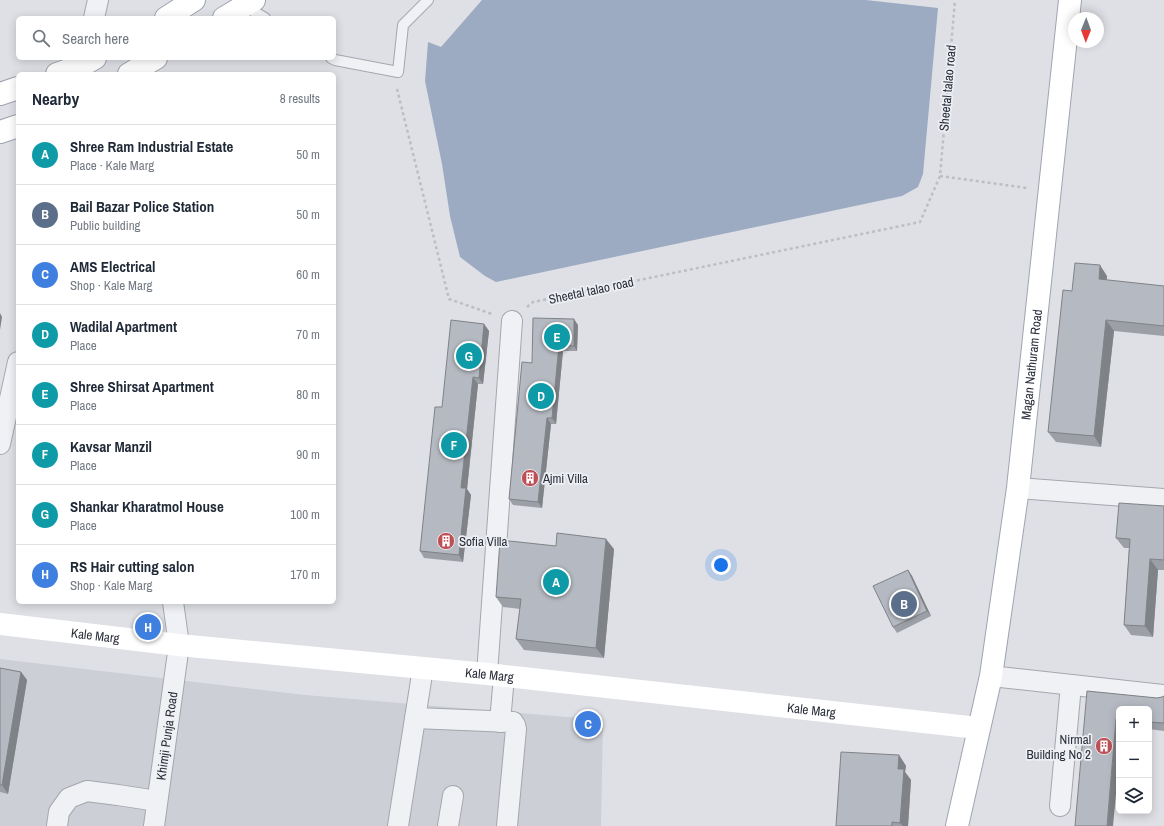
<!DOCTYPE html>
<html lang="en">
<head>
<meta charset="utf-8">
<style>
  body { margin:0; font-family:"Archivo Narrow",sans-serif; background:#f2f2f3; color:#1f2937 }
  .controls { position:absolute; right:12px; bottom:12px; display:grid; overflow:hidden; border-radius:6px; box-shadow:0 2px 10px #0003 }
  .controls button { width:36px; height:36px; display:grid; place-items:center; padding:0; border:0; border-bottom:1px solid #e0e1e3; background:#fff; color:#1f2937; font:20px sans-serif }
  .compass { position:absolute; left:1068px; top:12px; width:36px; height:36px; border-radius:50%; background:#fff; box-shadow:0 2px 10px #0003; rotate:181deg }
  .you { position:absolute; left:721px; top:565px; width:14px; height:14px; margin:-10px; border:3px solid #fff; border-radius:50%; background:#1a73e8; box-shadow:0 0 0 6px #1a73e833 }
  .badge { display:grid; place-items:center; width:26px; height:26px; border-radius:50%; background:#ea580c; color:#fff; font-size:13px; font-weight:700 }
  .pin { position:absolute; translate:-50% -50%; border:2px solid #fff; box-shadow:0 1px 4px #0006 }
  .list { margin:0; padding:0; list-style:none }
  h2 { display:flex; justify-content:space-between; align-items:center; height:52px; margin:0; padding:0 16px; font-size:17px }
  h2 small { font-size:13px; font-weight:400; color:#747a83 }
  .list li { display:grid; grid-template-columns:26px 1fr auto; gap:12px; align-items:center; box-sizing:border-box; height:60px; padding:0 16px; border-top:1px solid #e0e1e3 }
  .list b { display:block; font-size:15px; white-space:nowrap }
  .list p { margin:0; font-size:13px; white-space:nowrap; color:#747a83 }
  .list em { font-size:13px; font-style:normal; color:#747a83 }
  .icon { flex:none; width:22px; height:22px; fill:none; stroke:currentColor; stroke-width:2; stroke-linecap:round; stroke-linejoin:round }
  .map { position:relative; flex:none; width:1164px; height:826px; overflow:hidden }
  .search { position:absolute; background:#fff; box-shadow:0 2px 10px #0003; left:16px; top:16px; width:320px; height:44px; display:flex; align-items:center; gap:10px; box-sizing:border-box; padding:0 14px; border-radius:6px; color:#747a83; font-size:15px }
  .panel { position:absolute; background:#fff; box-shadow:0 2px 10px #0003; left:16px; top:72px; width:320px; height:532px; border-radius:6px }
  .map>svg:first-child { display:block }
  .built { fill:#cccfd6 }
  .water { fill:#9cabc1 }
  .lines { fill:none; stroke-linecap:round; stroke-linejoin:round }
  .lane-casing { stroke:#a4a7ae; stroke-width:12 }
  .street-casing { stroke:#a4a7ae; stroke-width:22 }
  .primary-casing { stroke:#9ea4af; stroke-width:24 }
  .path { stroke:#bcbec4; stroke-width:2.5; stroke-dasharray:3 3; stroke-linecap:butt }
  .lane { stroke:#f0f1f4; stroke-width:10 }
  .street { stroke:#f0f1f4; stroke-width:20 }
  .secondary { stroke:#fff; stroke-width:22 }
  .primary { stroke:#fff; stroke-width:22 }
  .wall { fill:#9c9fa6 }
  .shaded-wall { fill:#7f8287 }
  .building { fill:#b5b9c1; stroke:#7f8287 }
  .labels { text-anchor:middle; stroke-width:3.5; stroke-linejoin:round; paint-order:stroke }
  .street-label { font-size:13px; fill:#292e3a; stroke:#edeff3 }
  .poi-label { font-size:13px; fill:#292e3a; stroke:#edeff3; text-anchor:start }
</style>
</head>
<body>
<div class="map">
<svg width="1164" height="826" viewBox="0 0 1164 826">
  <rect width="100%" height="100%" fill="#dee0e5"/>
  <path class="built" d="M0,659l305,36 298,25 -2,106h-601z"/>
  <path class="water" d="M482,0h384l72,8 -15,166 -5,13 -16,9 -406,86 -11,-6 -25,-19 -10,-41 -8,-52 -17,-83 3,-39 13,5z"/>
  <g class="lines">
    <defs>
      <path id="lane" d="M244,6l21,12
        M331,58l4,2 63,12 5,-47 25,-25"/>
      <g id="street">
        <path d="M94,18l4,-18"/>
        <path d="M0,444l18,-82"/>
        <path d="M1018,488l146,11"/>
        <path d="M487,674l25,-353"/>
        <path d="M991,676l173,19"/>
        <path d="M415,718l98,4 2,3 1,4 -9,97"/>
        <path d="M500,722l4,-46"/>
        <path d="M1060,806l11,-121"/>
        <path d="M57,826l2,-14 10,-14 18,-7 31,4 39,6"/>
        <path id="s1" d="M154,826l25,-181 -6,-43"/>
        <path d="M398,826l25,-158"/>
        <path d="M448,826l5,-30"/>
      </g>
      <g id="primary">
        <path d="M166,18l28,-18"/>
        <path d="M224,18l30,-18"/>
        <path d="M57,74l26,-9 12,-7"/>
        <path d="M129,74l27,-16"/>
        <path d="M0,94l18,-6"/>
        <path d="M0,132l18,-6"/>
        <path id="s3" d="M957,826l34,-150 27,-188 52,-488"/>
      </g>
    </defs>
    <use href="#lane" class="lane-casing"/>
    <use href="#street" class="street-casing"/>
    <use href="#primary" class="primary-casing"/>
    <path class="path" d="M397,89l52,210 43,15
      M940,176l87,12
      M527,307l6,-5 387,-80 20,-46 15,-176"/>
    <use href="#lane" class="lane"/>
    <use href="#street" class="street"/>
    <path class="secondary" id="s2" d="M0,624l179,21 308,29 491,54"/>
    <use href="#primary" class="primary"/>
  </g>
  <path class="wall" d="M1107,276v4l57,6v50l-50,-5 -13,116 -45,-5 -8,-10 24,-141z
    M484,324l5,7 -6,53h-5l-11,105 4,6 -8,67 -39,-4 -4,-7z
    M578,325l-1,26h-14l-7,73h-5l-9,84 -29,-3 -4,-6 23,-136z
    M1164,506v64h-6l-5,67 -22,-2 -7,-10 5,-77h-5l-8,-10z
    M556,546l58,3 -10,109 -80,-8 -8,-11 4,-30 -17,-2 -7,-10z
    M908,570l4,6 19,40 -34,17 -4,-6z
    M0,668l21,4 6,8 -19,114 -8,-2z
    M1087,691l70,7 5,-1 2,-1v35l-15,-2v-20h-30v53z
    M899,755l7,11 -1,6 6,8 -3,46h-72z"/>
  <path class="shaded-wall" d="M1100,265l7,11 -1,14 -7,-11z
    M0,313l2,4 -2,13z
    M574,319l4,6 -1,26 -3,-5z
    M1106,320l8,11 -13,116 -7,-11z
    M484,324l5,7 -6,53 -4,-6z
    M559,345l4,6 -7,73 -4,-6z
    M473,377l5,7 -11,105 4,6 -8,67 -4,-7 2,-67z
    M547,418l4,6 -9,84 -4,-6z
    M606,539l8,10 -10,109 -8,-10z
    M1150,559l8,11 -5,67 -8,-11z
    M908,570l4,6 19,40 -4,-5z
    M21,672l6,8 -19,114 -6,-9z
    M1116,719l3,3v40l-6,64h-6z
    M899,755l7,11 -1,6 6,8 -3,46h-5l-3,-3 -2,-54z"/>
  <path class="building" d="M1075,263l25,2 -1,14 65,7v40l-58,-6 -12,116 -46,-4 15,-142 9,1z
    M533,318l41,1v27l-15,-1 -7,73h-5l-9,84 -29,-3 13,-137 10,1z
    M451,320l33,4 -5,54 -6,-1 -12,111h5l-7,67 -39,-4 15,-144h7z
    M1119,503l45,3v54l-14,-1 -5,67 -21,-1 6,-86 -14,-1z
    M557,533l49,6 -10,109 -80,-9 5,-40 -25,-2 4,-57 56,6z
    M908,570l19,41 -34,16 -20,-41z
    M0,668l21,4 -19,113h-2z
    M1087,691l70,7 5,-1 2,-1v27l-15,-1v-13h-30v10h-3l-9,107h-32z
    M841,752l58,3 -1,14h6l-4,54 -8,-1v4h-56z"/>
  <defs>
    <symbol id="building-disc" viewBox="-11 -11 22 22"><circle r="9.5" fill="#bd5057" stroke="#edeff3"/><path d="M-4-6H4V6H1V3H-1V6H-4ZM-2.5-4.3h1.7v1.8h-1.7ZM.8-4.3h1.7v1.8H.8ZM-2.5-1h1.7V.8h-1.7ZM.8-1h1.7V.8H.8Z" fill="#fff"/></symbol>
  </defs>
  <g fill-rule="evenodd">
    <use href="#building-disc" x="520" y="468" width="20" height="20"/>
    <use href="#building-disc" x="436" y="531" width="20" height="20"/>
    <use href="#building-disc" x="1094" y="736" width="20" height="20"/>
  </g>
  <g class="labels">
    <g class="street-label">
      <text transform="translate(947 88) rotate(-85)" y="5">Sheetal talao road</text>
      <text transform="translate(591 290) rotate(-12)" y="5">Sheetal talao road</text>
      <text dy="5" stroke="none"><textPath href="#s3" startOffset="468">Magan Nathuram Road</textPath></text>
      <text dy="5" stroke="none"><textPath href="#s2" startOffset="96">Kale Marg</textPath></text>
      <text dy="5" stroke="none"><textPath href="#s2" startOffset="492">Kale Marg</textPath></text>
      <text dy="5" stroke="none"><textPath href="#s2" startOffset="816">Kale Marg</textPath></text>
      <text dy="5" stroke="none"><textPath href="#s1" startOffset="91">Khimji Punja Road</textPath></text>
    </g>
    <g class="poi-label">
      <text x="543" y="483">Ajmi Villa</text>
      <text x="459" y="546">Sofia Villa</text>
      <text x="1091" y="744" text-anchor="end">Nirmal<tspan x="1091" dy="15">Building No 2</tspan></text>
    </g>
  </g>
</svg>
<div class="controls">
<button>+</button>
<button>−</button>
<button><svg class="icon" aria-label="layers" viewBox="0 0 24 24"><path d="M12 4l9 5-9 5-9-5zM3 14l9 5 9-5"/></svg></button>
</div>
<svg class="compass" viewBox="-18 -18 36 36"><path d="M0-13l5 13h-10z" fill="#e53935"/><path d="M0 13l5-13h-10z" fill="#747a83"/></svg>
<div class="you"></div>
<div class="pin badge" style="left:556px;top:582px;background:#0f9aa8">A</div>
<div class="pin badge" style="left:904px;top:604px;background:#5c6f8a">B</div>
<div class="pin badge" style="left:588px;top:724px;background:#3f7fe0">C</div>
<div class="pin badge" style="left:541px;top:396px;background:#0f9aa8">D</div>
<div class="pin badge" style="left:557px;top:337px;background:#0f9aa8">E</div>
<div class="pin badge" style="left:454px;top:445px;background:#0f9aa8">F</div>
<div class="pin badge" style="left:469px;top:356px;background:#0f9aa8">G</div>
<div class="pin badge" style="left:148px;top:627px;background:#3f7fe0">H</div>
<div class="search"><svg class="icon" aria-label="search" viewBox="0 0 24 24"><circle cx="10" cy="10" r="6"/><path d="M15 15l6 6"/></svg>Search here</div>
<section class="panel">
<h2>Nearby<small>8 results</small></h2>
<ul class="list">
<li><span class="badge" style="background:#0f9aa8">A</span><div><b>Shree Ram Industrial Estate</b><p>Place · Kale Marg</p></div><em>50 m</em></li>
<li><span class="badge" style="background:#5c6f8a">B</span><div><b>Bail Bazar Police Station</b><p>Public building</p></div><em>50 m</em></li>
<li><span class="badge" style="background:#3f7fe0">C</span><div><b>AMS Electrical</b><p>Shop · Kale Marg</p></div><em>60 m</em></li>
<li><span class="badge" style="background:#0f9aa8">D</span><div><b>Wadilal Apartment</b><p>Place</p></div><em>70 m</em></li>
<li><span class="badge" style="background:#0f9aa8">E</span><div><b>Shree Shirsat Apartment</b><p>Place</p></div><em>80 m</em></li>
<li><span class="badge" style="background:#0f9aa8">F</span><div><b>Kavsar Manzil</b><p>Place</p></div><em>90 m</em></li>
<li><span class="badge" style="background:#0f9aa8">G</span><div><b>Shankar Kharatmol House</b><p>Place</p></div><em>100 m</em></li>
<li><span class="badge" style="background:#3f7fe0">H</span><div><b>RS Hair cutting salon</b><p>Shop · Kale Marg</p></div><em>170 m</em></li>
</ul>
</section>
</div>
</body>
</html>
